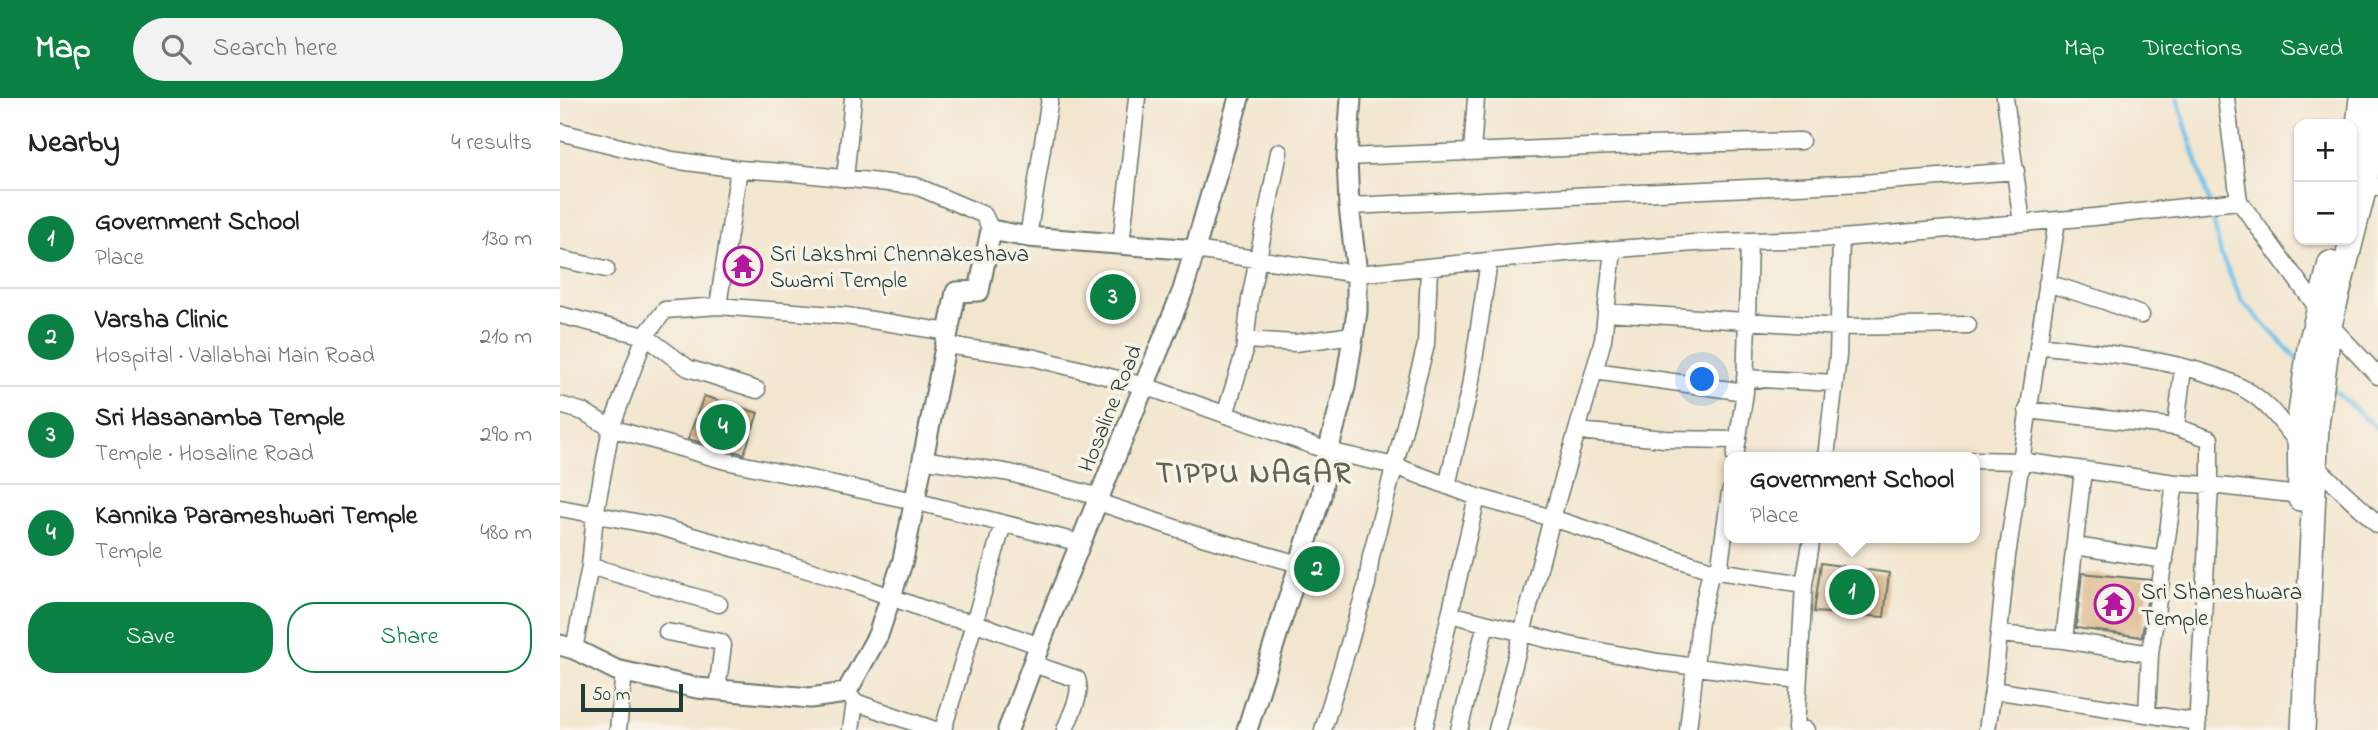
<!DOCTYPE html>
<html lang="en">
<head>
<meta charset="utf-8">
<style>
  body { margin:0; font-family:"Indie Flower",sans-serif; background:#f2f2f2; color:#222 }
  .controls { position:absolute; right:21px; top:21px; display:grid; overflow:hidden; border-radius:14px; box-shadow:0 2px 5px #0004 }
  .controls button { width:63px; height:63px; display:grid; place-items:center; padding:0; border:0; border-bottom:2px solid #e0e0e0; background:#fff; color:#222; font:35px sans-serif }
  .scale { position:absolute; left:21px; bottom:18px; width:102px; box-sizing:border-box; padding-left:7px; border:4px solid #1f3d34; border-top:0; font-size:19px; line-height:24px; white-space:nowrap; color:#1f3d34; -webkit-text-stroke:5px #f7f3e8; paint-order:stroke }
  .you { position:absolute; left:1143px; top:282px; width:24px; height:24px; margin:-18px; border:5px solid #fff; border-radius:50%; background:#1a73e8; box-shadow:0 0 0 10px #1a73e833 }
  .badge { display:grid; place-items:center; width:46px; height:46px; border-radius:50%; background:#0b8043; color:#fff; font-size:23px; font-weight:700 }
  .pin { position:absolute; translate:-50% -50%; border:4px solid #fff; box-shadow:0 2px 7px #0006 }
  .popup { position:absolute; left:1164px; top:354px; width:256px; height:91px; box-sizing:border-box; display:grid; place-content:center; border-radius:14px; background:#fff; filter:drop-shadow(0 2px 5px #0005); font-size:23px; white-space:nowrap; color:#767676 }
  .popup b { font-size:26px; color:#222 }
  .popup::after { content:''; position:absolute; left:50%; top:100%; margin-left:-14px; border:14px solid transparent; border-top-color:#fff }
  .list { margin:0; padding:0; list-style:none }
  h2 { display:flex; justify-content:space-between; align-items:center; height:91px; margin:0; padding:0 28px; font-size:30px }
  h2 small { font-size:23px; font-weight:400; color:#767676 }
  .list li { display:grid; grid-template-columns:46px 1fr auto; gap:21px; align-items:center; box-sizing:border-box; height:98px; padding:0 28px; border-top:2px solid #e0e0e0 }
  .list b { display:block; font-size:26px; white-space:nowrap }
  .list p { margin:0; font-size:23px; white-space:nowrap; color:#767676 }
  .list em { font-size:23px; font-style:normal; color:#767676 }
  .actions { display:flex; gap:14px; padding:21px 28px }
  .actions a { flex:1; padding:16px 0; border:2px solid #0b8043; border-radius:28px; text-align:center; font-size:24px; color:#0b8043 }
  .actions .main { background:#0b8043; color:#fff }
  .icon { flex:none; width:38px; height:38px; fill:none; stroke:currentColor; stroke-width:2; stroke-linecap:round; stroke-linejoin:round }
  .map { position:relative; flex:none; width:1818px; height:632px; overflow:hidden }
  header { display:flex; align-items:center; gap:42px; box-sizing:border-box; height:98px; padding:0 35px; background:#0b8043; color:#fff }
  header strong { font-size:33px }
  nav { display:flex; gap:38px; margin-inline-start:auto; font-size:24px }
  .search { width:490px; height:63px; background:#f2f2f2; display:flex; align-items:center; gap:18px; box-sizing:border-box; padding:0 24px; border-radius:38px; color:#767676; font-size:26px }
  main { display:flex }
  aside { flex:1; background:#fff }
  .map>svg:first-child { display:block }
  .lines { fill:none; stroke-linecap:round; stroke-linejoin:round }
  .stream { stroke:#6fc3ec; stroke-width:4.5 }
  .building { fill:#d7af7e }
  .minor-casing { stroke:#69786a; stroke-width:19 }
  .tertiary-casing { stroke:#69786a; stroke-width:23 }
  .secondary-casing { stroke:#69786a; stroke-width:26 }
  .minor { stroke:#fff; stroke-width:16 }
  .tertiary { stroke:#fff; stroke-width:19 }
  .secondary { stroke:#fff; stroke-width:23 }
  .labels { text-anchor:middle; stroke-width:7; stroke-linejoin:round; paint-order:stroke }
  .poi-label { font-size:23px; fill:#1f3d34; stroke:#f7f3e8; text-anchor:start }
  .street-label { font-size:23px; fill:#1f3d34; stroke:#f7f3e8 }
  .district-label { font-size:30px; font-weight:bold; letter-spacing:2px; fill:#5f654e; stroke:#f7f3e8 }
</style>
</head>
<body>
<header>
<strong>Map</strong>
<div class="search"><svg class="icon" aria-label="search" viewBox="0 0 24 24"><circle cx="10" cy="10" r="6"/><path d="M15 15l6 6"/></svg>Search here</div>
<nav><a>Map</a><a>Directions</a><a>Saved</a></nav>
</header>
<main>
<aside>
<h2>Nearby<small>4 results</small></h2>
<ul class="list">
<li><span class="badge">1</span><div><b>Government School</b><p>Place</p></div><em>130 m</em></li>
<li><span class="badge">2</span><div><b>Varsha Clinic</b><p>Hospital · Vallabhai Main Road</p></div><em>210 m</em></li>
<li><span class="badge">3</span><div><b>Sri Hasanamba Temple</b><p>Temple · Hosaline Road</p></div><em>290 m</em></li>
<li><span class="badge">4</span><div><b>Kannika Parameshwari Temple</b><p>Temple</p></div><em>480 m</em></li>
</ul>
<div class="actions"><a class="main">Save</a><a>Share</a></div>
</aside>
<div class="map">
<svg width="1818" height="632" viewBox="0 0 1818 632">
  <rect width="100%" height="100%" fill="#f7f3e8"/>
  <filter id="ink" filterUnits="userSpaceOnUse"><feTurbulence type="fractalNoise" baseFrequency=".0143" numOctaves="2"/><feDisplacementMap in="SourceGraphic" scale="14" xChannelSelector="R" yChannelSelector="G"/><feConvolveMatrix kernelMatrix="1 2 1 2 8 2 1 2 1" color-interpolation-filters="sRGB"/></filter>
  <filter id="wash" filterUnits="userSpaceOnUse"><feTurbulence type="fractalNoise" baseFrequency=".00686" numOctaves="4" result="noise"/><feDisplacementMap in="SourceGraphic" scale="28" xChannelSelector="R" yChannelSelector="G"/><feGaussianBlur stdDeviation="1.57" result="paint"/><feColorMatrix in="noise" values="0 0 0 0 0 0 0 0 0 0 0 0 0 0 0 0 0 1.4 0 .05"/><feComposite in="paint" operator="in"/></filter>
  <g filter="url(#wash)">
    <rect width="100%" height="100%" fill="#f3e6cf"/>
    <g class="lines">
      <path class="stream" d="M1617,0l33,106 11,51 21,46 58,61
        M1771,290l47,41"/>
    </g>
    <g id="blocks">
      <path class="building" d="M144,298l54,17 -14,41 -56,-15z
        M1261,465l68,10 -5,44 -70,-5z
        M1522,475l68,7 -8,57 -66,-9z"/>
    </g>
  </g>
  <g filter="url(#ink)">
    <use href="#blocks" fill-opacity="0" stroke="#69786a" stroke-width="2"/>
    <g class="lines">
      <defs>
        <path id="minor" d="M1445,0l17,125
          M1666,0l13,103
          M0,34l112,28 67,9 56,4 121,13 68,29 7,15
          M912,54l4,-54
          M787,59l266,-11 188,-5
          M285,81l8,-81
          M1792,87l26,2
          M789,108l514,-23 153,-12
          M468,139l22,-139
          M1281,140l253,-21 145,-16 91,124 48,51
          M561,147l16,-147
          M635,152l162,24 209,-21 129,-10 146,-5 -3,118 -12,101
          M0,161l46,10
          M1487,185l55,17 39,15
          M158,208l21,-137
          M1046,214l233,15 129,-2
          M0,217l85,21 43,32 69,22
          M685,242l50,3 58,-8
          M386,247l89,13 110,28 183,65 67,15 82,31 75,21 159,52 93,14 -8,145 10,1
          M1478,247c61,8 162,15 213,48 27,18 43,49 65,72 19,21 42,39 62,60
          M1034,273l151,21
          M1185,280l90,5
          M0,307l24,7 27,16 115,33 188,40 167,42
          M1467,312l149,17 7,-59
          M665,317l19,-62 6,-54 29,-147
          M1017,333l88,8 73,1
          M1175,359l10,-65 4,-151
          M362,361l88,14 90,24
          M1414,362l47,1 36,-241
          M1523,372l-19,170 86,14 25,-171
          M887,388l23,-99 19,-126
          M538,404l104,35 97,27
          M0,410l97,18 63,18 132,39 94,34 30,6 64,23
          M1515,448l90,14
          M30,468l129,38
          M1159,473l11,-79
          M1244,486l8,-46
          M890,516l27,-117
          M107,534l54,10 2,3 -6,45
          M1439,536l65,6
          M14,551l16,-83 5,-51 16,-87 34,-92 20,-26 53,-4 128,10 102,16
          M473,566l44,15c6,16 -7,36 -12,51
          M1433,592l14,-134 14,-95 154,22 35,2v-46l-34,-12
          M288,596l7,8 -4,28
          M295,604l80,28
          M1587,616l3,-60
          M58,632l6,-58
          M383,632l60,-206
          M763,632l44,-146 4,-28 55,-211 3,-78
          M864,632l26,-116 119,31 89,17 140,18
          M899,632l27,-106
          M937,632l55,-212 51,-178 10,-90
          M1128,632l12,-109 11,-51
          M1427,632l6,-40 205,32
          M1637,632l13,-245 90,10"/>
        <path id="tertiary" d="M0,547l14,4 42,21 81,18 113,10 36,-5 32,-58 25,-75 53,-268 23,-1 12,-61 37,7 167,13
          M448,632l38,-102 137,-338 56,-192
          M687,632l74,-234 7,-45 17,-64 12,-75v-38l-8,-68 -2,-49 4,-59"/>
        <path id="secondary" d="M1794,63l7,-63
          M1740,401l-1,-79 10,-72 21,-85
          M1743,632l14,-305 13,-100 35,-138 13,-83"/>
      </defs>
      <use href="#minor" class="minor-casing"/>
      <use href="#tertiary" class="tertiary-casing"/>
      <use href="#secondary" class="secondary-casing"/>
      <use href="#minor" class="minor"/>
      <use href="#tertiary" class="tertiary"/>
      <use href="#secondary" class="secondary"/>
    </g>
  </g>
  <defs>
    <symbol id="temple-ring" viewBox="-11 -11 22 22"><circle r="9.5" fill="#f7f3e8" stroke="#b5179e" stroke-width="1.5"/><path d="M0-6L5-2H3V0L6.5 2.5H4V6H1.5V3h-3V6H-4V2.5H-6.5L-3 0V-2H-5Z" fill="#b5179e"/></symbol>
  </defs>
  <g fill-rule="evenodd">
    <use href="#temple-ring" x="161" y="146" width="44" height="44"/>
    <use href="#temple-ring" x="1532" y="484" width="44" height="44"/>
  </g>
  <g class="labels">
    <g class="poi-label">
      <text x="210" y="163">Sri Lakshmi Chennakeshava<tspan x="210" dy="26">Swami Temple</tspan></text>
      <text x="1581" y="501">Sri Shaneshwara<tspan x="1581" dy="26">Temple</tspan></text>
    </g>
    <g class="street-label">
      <text transform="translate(549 310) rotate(-68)" y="8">Hosaline Road</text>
    </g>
    <g class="district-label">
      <text x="694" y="384">TIPPU NAGAR</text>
    </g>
  </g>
</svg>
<div class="controls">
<button>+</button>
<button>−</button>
</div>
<div class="scale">50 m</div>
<div class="you"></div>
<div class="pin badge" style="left:1292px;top:494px">1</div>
<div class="popup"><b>Government School</b>Place</div>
<div class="pin badge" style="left:757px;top:471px">2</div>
<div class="pin badge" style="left:553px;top:199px">3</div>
<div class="pin badge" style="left:163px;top:329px">4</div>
</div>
</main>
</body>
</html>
